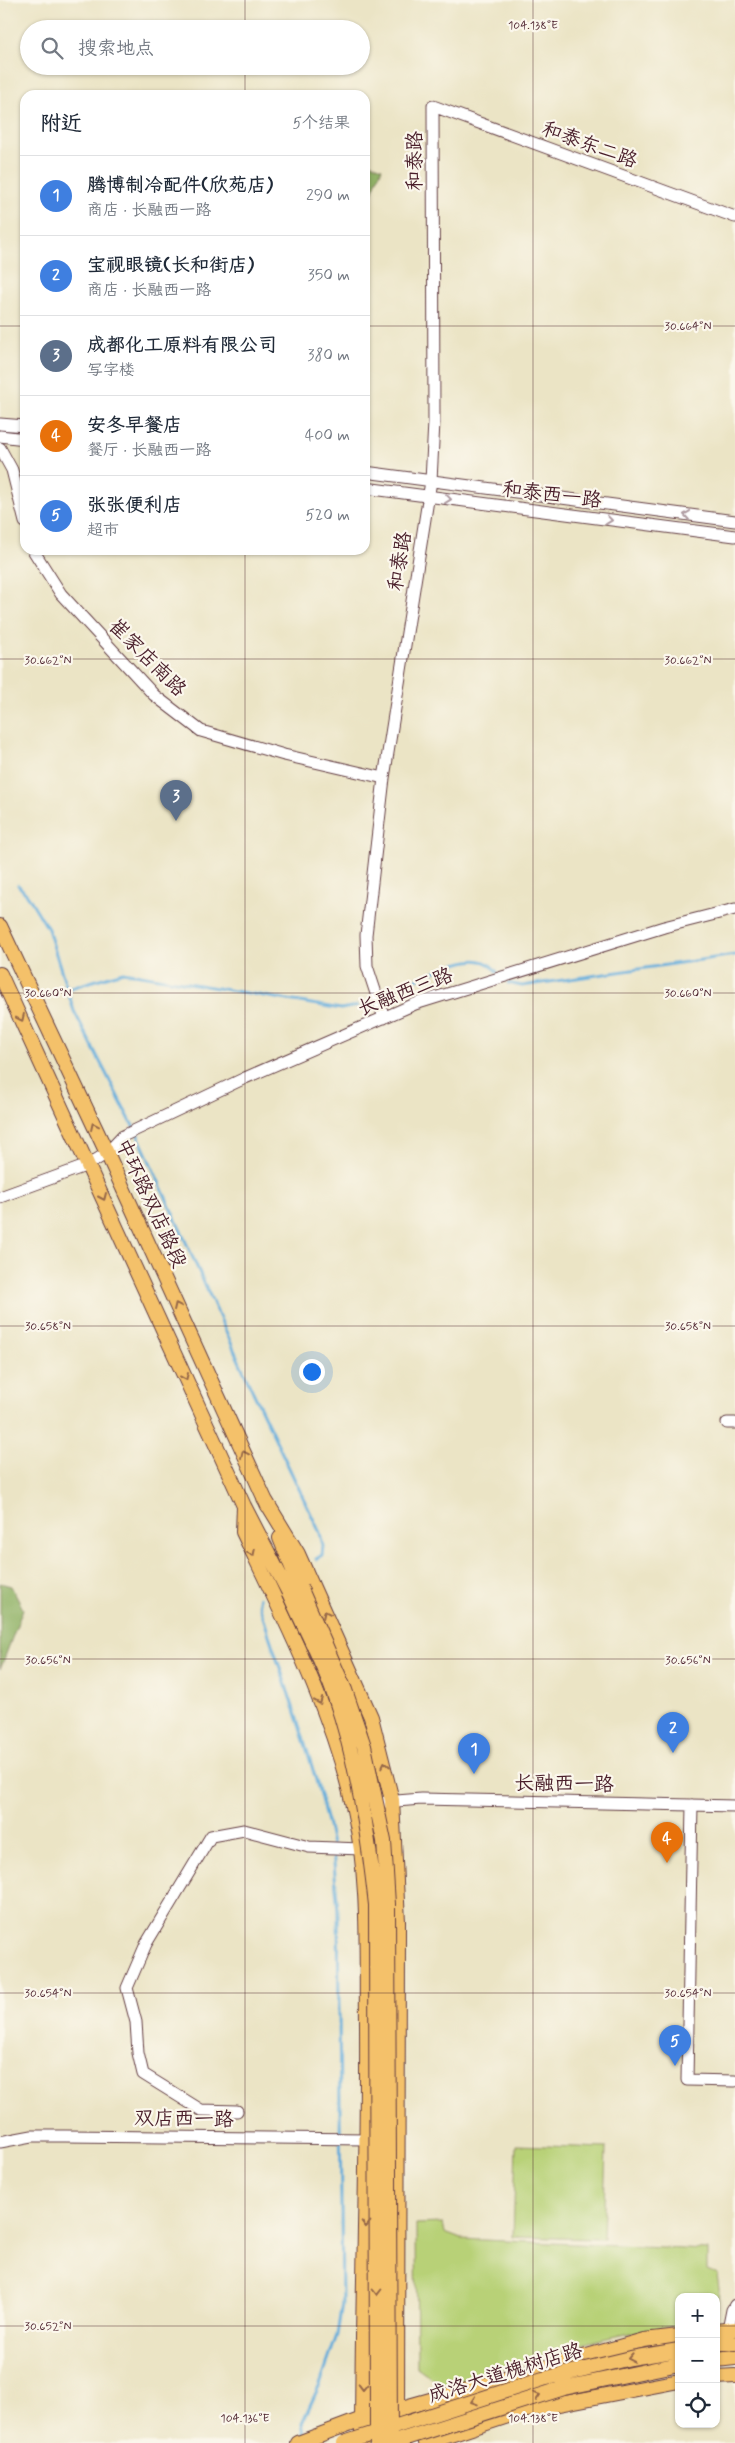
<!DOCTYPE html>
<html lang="zh">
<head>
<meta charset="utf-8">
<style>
  body { margin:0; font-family:Mynerve,"LXGW WenKai TC",sans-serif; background:#f2f2f3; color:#1f2937 }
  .controls { position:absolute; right:15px; bottom:15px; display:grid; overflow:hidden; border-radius:10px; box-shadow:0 1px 4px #0004 }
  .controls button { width:45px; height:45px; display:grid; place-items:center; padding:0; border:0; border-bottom:1px solid #e0e1e3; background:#fff; color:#1f2937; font:25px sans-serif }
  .you { position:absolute; left:311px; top:1371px; width:18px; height:18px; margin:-12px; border:4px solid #fff; border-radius:50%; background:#1a73e8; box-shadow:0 0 0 8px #1a73e833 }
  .badge { display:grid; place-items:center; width:32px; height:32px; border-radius:50%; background:#db2777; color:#fff; font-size:16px; font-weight:700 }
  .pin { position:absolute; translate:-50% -41px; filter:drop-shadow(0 1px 2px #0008) }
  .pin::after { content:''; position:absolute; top:26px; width:18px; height:15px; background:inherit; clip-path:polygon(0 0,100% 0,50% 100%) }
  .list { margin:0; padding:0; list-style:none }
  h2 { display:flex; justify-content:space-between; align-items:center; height:65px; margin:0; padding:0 20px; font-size:21px }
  h2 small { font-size:16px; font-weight:400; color:#747a83 }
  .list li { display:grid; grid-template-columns:32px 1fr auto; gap:15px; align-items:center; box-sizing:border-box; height:80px; padding:0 20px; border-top:1px solid #e0e1e3 }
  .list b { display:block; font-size:19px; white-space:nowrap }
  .list p { margin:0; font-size:16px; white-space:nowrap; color:#747a83 }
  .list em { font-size:16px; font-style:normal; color:#747a83 }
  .icon { flex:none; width:28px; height:28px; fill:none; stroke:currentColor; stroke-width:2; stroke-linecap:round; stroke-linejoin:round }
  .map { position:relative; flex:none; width:735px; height:2443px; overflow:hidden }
  .search { position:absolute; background:#fff; box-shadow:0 1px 4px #0004; left:20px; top:20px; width:350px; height:55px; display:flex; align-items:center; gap:12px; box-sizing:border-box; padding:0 18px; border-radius:28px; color:#747a83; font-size:19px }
  .panel { position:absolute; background:#fff; box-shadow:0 1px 4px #0004; left:20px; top:90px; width:350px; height:465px; border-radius:15px }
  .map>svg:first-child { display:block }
  .green { fill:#b8d177; stroke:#817851 }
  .forest { fill:#92b368; stroke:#6e694a }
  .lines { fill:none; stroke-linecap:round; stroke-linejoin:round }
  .stream { stroke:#62acda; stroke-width:3 }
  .minor-casing { stroke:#623d42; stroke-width:13 }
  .major-casing { stroke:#623d42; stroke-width:16 }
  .minor { stroke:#fff; stroke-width:11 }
  .major { stroke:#f4c16b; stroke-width:14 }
  .major-bridge-casing { stroke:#623d42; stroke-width:16; stroke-linecap:butt }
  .major-bridge { stroke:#f4c16b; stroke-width:14 }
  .oneway { stroke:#ae9aa0 }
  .oneway2 { stroke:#966848 }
  .ticks { fill:none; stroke:#4a1f2b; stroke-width:1; stroke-opacity:0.45 }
  .labels { text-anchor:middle; stroke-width:4.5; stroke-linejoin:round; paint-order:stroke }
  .street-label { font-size:20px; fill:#4a1f2b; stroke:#fbf7ec }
  .ticks-label { font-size:12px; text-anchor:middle; fill:#4a1f2b; stroke:#fbf7ec; stroke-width:4.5; stroke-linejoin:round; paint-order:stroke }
</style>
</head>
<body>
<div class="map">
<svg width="735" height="2443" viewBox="0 0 735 2443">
  <rect width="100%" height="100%" fill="#fbf7ec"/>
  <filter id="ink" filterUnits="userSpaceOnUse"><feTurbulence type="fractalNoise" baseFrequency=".02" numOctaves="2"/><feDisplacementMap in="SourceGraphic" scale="10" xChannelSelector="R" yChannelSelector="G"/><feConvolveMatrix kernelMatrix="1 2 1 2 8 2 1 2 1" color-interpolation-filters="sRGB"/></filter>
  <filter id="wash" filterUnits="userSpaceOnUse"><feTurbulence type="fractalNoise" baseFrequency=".0096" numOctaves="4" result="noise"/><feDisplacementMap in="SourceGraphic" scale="20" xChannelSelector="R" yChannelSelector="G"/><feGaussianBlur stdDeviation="1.12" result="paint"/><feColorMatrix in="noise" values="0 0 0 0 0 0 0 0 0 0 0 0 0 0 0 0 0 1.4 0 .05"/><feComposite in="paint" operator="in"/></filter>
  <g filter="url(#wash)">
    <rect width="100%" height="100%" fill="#ebe4c5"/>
    <path class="green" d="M516,2145l90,3 -3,91 -90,-2z
      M443,2223l2,10 16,6 246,11v20l10,4 2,15 -2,29 -1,-21h-37v29c-82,8 -156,36 -233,62l-29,-21 -1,-143z"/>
    <path class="forest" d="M365,161l17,7 -17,41z
      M0,1583l11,3 12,23 -23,61z"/>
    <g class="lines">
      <path class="stream" d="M18,885l10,11 20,33 26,82 60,117
        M508,983l14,3 213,-31
        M400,986c17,-7 65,-30 81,-25 7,1 12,6 16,11
        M67,989l56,-17 218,37 16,-3
        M137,1133l116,259 67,141 3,13 -1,9 -6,4
        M259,1597v7c25,80 56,158 73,241
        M304,2433l-2,-10 18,-39 17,-49 5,-32 -4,-392 -5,-60"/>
    </g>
  </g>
  <g filter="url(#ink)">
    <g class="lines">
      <defs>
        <path id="minor" d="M0,424l25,2
          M0,436l25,3
          M0,448l12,22 13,52
          M365,472l370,49
          M365,488l370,48
          M33,550l28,44 93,101 47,36 83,24 100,23
          M384,1018l-17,-52 -1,-31 18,-157 47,-297 3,-59 -1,-316 302,111
          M0,1197l88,-32 19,-12 16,-17 122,-58 170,-74 249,-77 71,-18
          M727,1423h8
          M385,1802l36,-3 314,7
          M692,1805l-5,275 48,1
          M237,2111l-36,-1 -58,-36 -5,-21 -2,-31 -9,-34 19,-44 65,-108 33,-6 65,17 52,2
          M0,2142l32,-6h33l302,3
          M728,2330l4,-20 3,-5"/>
        <path id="major" d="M0,926l107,227 161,353
          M0,974l244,532 45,87
          M264,1498l34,56 73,163 21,83 6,122 -1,515
          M244,1506l-1,26c42,88 91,183 111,278 16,71 12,144 13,215 1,140 -5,279 -5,418
          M280,1538l20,49
          M716,2331l19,-2
          M716,2344l19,-1
          M716,2360l19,-2
          M716,2377l19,-1
          M391,2411l253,-71 35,-4
          M298,2443l72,-27
          M426,2443l97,-32 156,-30"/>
      </defs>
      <use href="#minor" class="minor-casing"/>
      <use href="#major" class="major-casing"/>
      <use href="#minor" class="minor"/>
      <use href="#major" class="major"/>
      <defs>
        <path id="major-bridge" d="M300,1587l45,103 19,56 20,95 4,63 2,539
          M289,1593c15,34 34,68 46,104 23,68 33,137 41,208l1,538
          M344,2443l199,-64 88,-21 48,-8
          M391,2443l173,-55 115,-24"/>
      </defs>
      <use href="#major-bridge" class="major-bridge-casing"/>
      <use href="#major-bridge" class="major-bridge"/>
    </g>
    <defs><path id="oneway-chevron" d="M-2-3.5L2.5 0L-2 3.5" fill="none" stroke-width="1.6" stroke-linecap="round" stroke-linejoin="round" transform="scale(1.25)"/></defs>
    <g class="oneway">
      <use href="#oneway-chevron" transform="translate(448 499) rotate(7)"/>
      <use href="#oneway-chevron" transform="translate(687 515) rotate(-172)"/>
      <use href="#oneway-chevron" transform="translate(609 520) rotate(7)"/>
    </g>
    <g class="oneway2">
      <use href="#oneway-chevron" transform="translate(21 1018) rotate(65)"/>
      <use href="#oneway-chevron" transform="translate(94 1126) rotate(-115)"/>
      <use href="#oneway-chevron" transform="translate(103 1197) rotate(66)"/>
      <use href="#oneway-chevron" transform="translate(177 1306) rotate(-115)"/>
      <use href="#oneway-chevron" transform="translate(185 1377) rotate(66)"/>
      <use href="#oneway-chevron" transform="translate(244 1454) rotate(-115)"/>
      <use href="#oneway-chevron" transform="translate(252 1553) rotate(64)"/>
      <use href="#oneway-chevron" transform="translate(326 1614) rotate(-116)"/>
      <use href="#oneway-chevron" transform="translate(319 1701) rotate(68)"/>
      <use href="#oneway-chevron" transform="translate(385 1765) rotate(-102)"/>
      <use href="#oneway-chevron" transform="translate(366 2224) rotate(91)"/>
      <use href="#oneway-chevron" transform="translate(377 2292) rotate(90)"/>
      <use href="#oneway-chevron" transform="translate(631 2358) rotate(169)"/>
      <use href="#oneway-chevron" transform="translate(363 2387) rotate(91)"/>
      <use href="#oneway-chevron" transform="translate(537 2396) rotate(-18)"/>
      <use href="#oneway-chevron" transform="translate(474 2401) rotate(162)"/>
    </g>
  </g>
  <path class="ticks" d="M245,0v29M533,0v2443M245,66v29M0,326h25M365,326h370M245,550v1893M0,659h735M0,993h735M0,1326h735M0,1659h735M0,1993h735M0,2326h679M716,2326h19"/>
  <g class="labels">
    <g class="street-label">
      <text transform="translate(590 144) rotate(20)" y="7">和泰东二路</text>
      <text transform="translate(414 161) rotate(-90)" y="7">和泰路</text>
      <text transform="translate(552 494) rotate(7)" y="7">和泰西一路</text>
      <text transform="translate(399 561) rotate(-81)" y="7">和泰路</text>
      <text transform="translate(148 657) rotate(45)" y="7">崔家店南路</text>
      <text transform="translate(405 991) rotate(-21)" y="7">长融西三路</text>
      <text transform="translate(152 1203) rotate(65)" y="7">中环路双店路段</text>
      <text transform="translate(564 1783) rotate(1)" y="7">长融西一路</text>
      <text transform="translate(184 2118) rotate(1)" y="7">双店西一路</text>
      <text transform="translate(505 2372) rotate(-17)" y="7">成洛大道槐树店路</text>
    </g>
  </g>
  <g class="ticks-label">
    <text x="533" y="29">104.138°E</text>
    <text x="688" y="330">30.664°N</text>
    <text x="48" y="664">30.662°N</text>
    <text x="688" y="664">30.662°N</text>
    <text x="48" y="997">30.660°N</text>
    <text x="688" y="997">30.660°N</text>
    <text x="48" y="1330">30.658°N</text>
    <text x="688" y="1330">30.658°N</text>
    <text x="48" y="1664">30.656°N</text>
    <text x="688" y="1664">30.656°N</text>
    <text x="48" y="1997">30.654°N</text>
    <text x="688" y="1997">30.654°N</text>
    <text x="48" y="2330">30.652°N</text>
    <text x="245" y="2422">104.136°E</text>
    <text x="533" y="2422">104.138°E</text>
  </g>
</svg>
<div class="controls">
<button>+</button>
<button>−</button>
<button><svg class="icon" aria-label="locate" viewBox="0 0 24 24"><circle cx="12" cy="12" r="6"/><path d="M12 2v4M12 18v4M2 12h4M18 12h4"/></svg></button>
</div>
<div class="you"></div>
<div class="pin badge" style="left:474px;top:1774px;background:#3f7fe0">1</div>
<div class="pin badge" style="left:673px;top:1753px;background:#3f7fe0">2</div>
<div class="pin badge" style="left:176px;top:821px;background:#5c6f8a">3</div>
<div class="pin badge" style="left:667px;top:1863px;background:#e8710a">4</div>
<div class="pin badge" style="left:675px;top:2066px;background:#3f7fe0">5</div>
<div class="search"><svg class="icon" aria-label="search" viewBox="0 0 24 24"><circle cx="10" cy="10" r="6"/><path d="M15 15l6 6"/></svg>搜索地点</div>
<section class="panel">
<h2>附近<small>5个结果</small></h2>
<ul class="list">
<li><span class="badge" style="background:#3f7fe0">1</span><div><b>腾博制冷配件(欣苑店)</b><p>商店 · 长融西一路</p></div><em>290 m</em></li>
<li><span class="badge" style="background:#3f7fe0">2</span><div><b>宝视眼镜(长和街店)</b><p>商店 · 长融西一路</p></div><em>350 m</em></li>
<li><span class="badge" style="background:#5c6f8a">3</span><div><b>成都化工原料有限公司</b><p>写字楼</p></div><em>380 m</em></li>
<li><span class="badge" style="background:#e8710a">4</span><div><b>安冬早餐店</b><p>餐厅 · 长融西一路</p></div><em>400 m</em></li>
<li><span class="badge" style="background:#3f7fe0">5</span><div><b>张张便利店</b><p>超市</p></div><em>520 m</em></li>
</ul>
</section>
</div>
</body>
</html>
